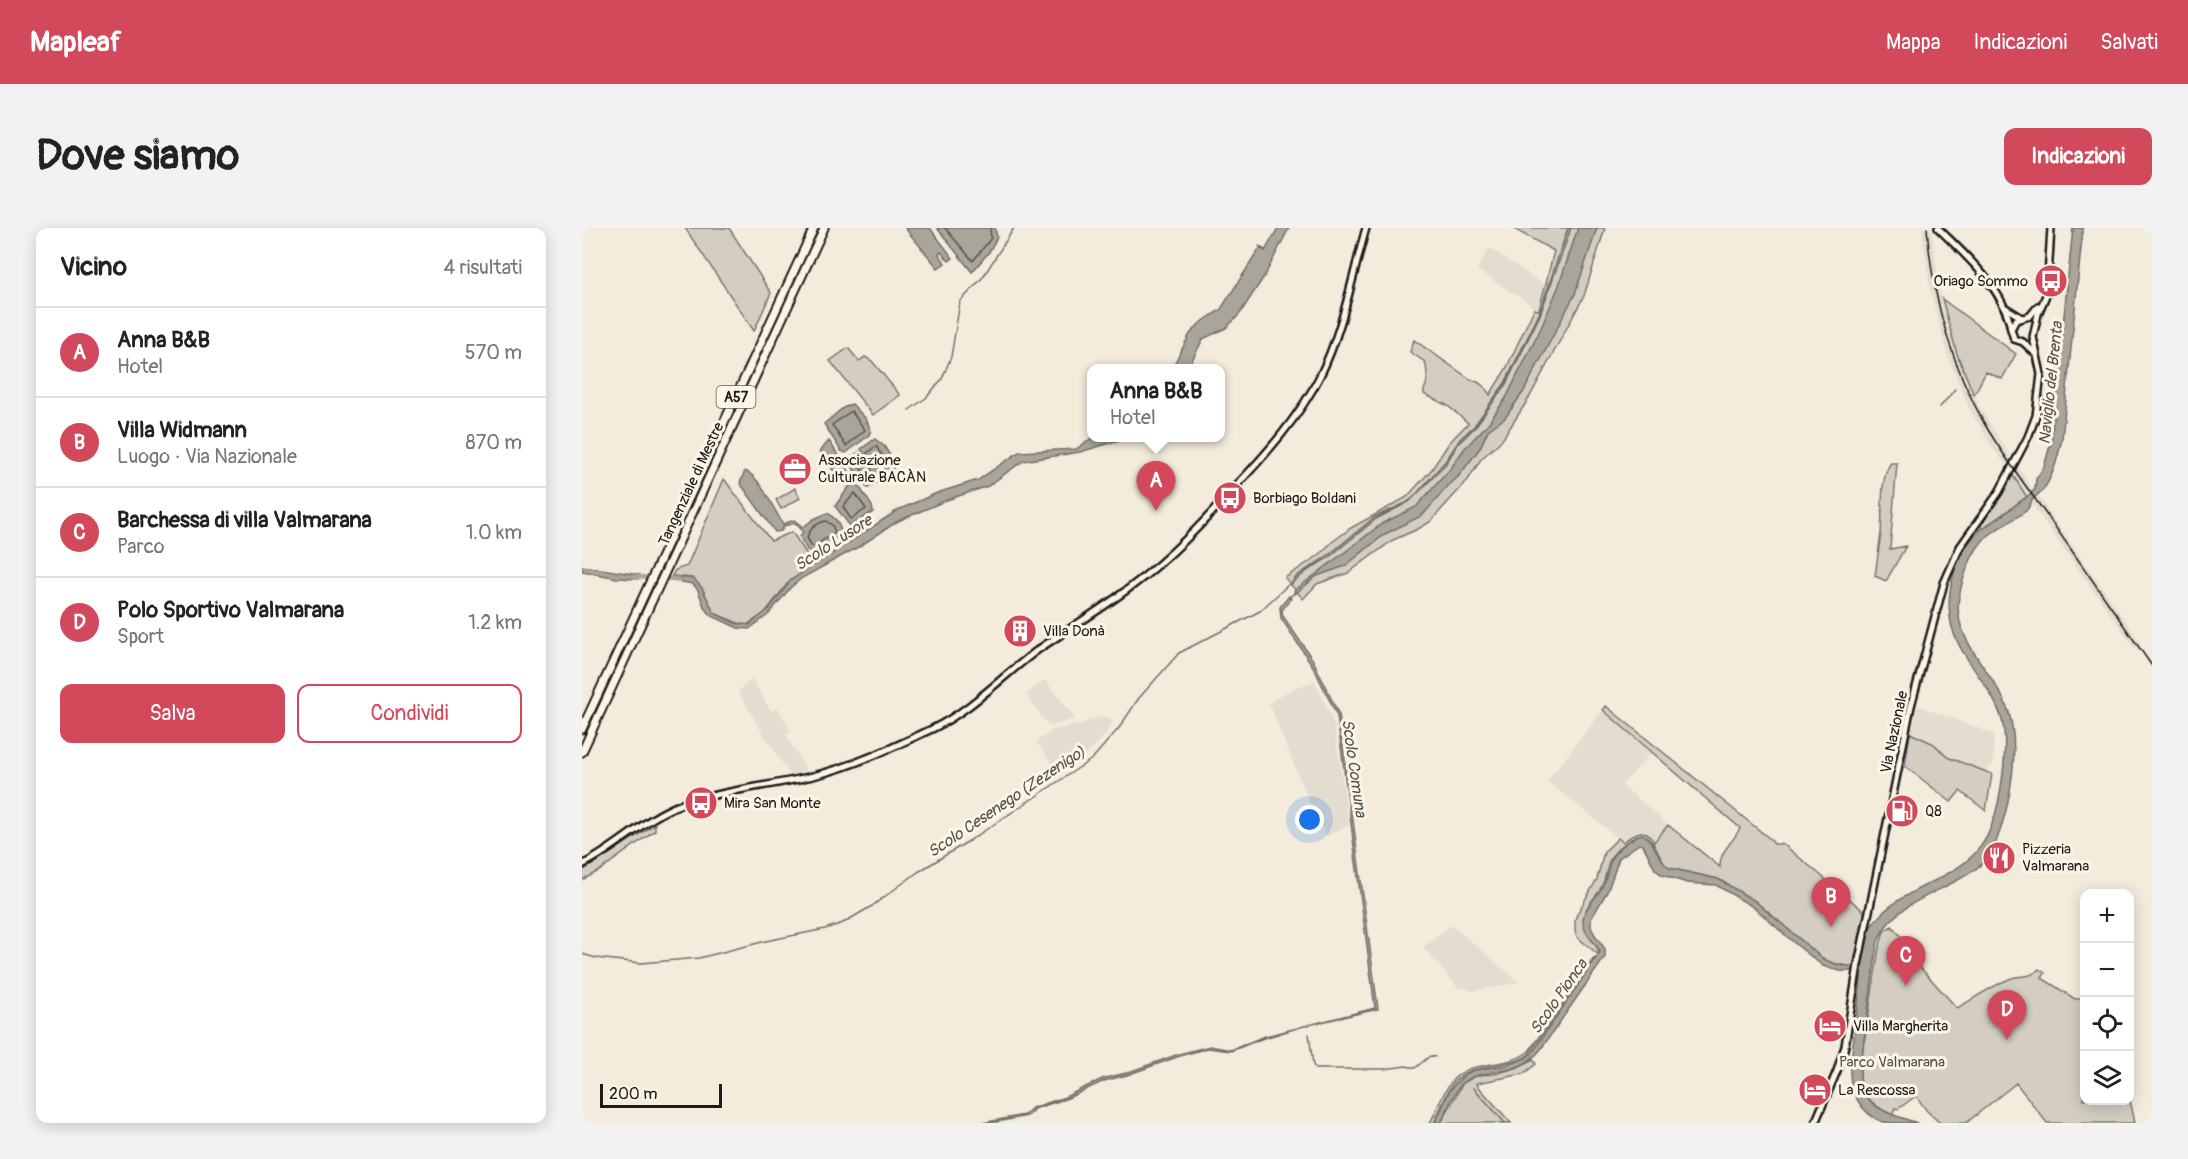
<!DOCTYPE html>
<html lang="it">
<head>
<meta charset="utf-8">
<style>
  body { margin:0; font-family:Pangolin,sans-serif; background:#f2f2f2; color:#222 }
  .controls { position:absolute; right:18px; bottom:18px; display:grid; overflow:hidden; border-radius:12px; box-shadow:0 3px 15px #0003 }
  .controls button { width:54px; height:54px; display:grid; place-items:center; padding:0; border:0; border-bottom:2px solid #e0e0e0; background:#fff; color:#222; font:30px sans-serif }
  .scale { position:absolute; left:18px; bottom:15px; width:122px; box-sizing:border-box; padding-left:6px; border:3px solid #1c1c1c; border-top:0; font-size:16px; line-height:21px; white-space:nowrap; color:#1c1c1c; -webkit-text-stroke:4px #fcf5e5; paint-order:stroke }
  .you { position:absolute; left:728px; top:592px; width:21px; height:21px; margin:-15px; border:4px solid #fff; border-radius:50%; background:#1a73e8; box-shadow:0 0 0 9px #1a73e833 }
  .badge { display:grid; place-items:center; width:39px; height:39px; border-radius:50%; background:#d1495b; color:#fff; font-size:20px; font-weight:700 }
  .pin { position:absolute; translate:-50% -50px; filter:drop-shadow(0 2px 3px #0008) }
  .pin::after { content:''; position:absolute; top:32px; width:21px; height:18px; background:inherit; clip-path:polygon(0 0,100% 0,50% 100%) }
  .popup { position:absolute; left:505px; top:136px; width:138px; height:78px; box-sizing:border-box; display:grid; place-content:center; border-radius:12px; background:#fff; filter:drop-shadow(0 2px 4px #0005); font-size:20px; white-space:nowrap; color:#767676 }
  .popup b { font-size:22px; color:#222 }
  .popup::after { content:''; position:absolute; left:50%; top:100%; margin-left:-12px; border:12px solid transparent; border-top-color:#fff }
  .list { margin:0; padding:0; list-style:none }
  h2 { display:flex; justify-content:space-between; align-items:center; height:78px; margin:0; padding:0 24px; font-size:26px }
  h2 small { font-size:20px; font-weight:400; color:#767676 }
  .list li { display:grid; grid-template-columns:39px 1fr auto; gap:18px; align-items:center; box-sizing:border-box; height:90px; padding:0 24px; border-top:2px solid #e0e0e0 }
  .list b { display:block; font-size:22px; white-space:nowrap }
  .list p { margin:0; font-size:20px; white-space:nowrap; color:#767676 }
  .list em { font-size:20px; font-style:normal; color:#767676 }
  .actions { display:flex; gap:12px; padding:18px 24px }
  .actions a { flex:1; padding:14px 0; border:2px solid #d1495b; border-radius:12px; text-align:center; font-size:21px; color:#d1495b }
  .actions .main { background:#d1495b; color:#fff }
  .icon { flex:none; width:33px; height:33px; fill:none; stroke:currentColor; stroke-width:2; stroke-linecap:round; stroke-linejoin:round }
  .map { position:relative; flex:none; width:1570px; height:895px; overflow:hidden; border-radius:12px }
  header { display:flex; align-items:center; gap:36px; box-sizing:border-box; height:84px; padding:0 30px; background:#d1495b; color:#fff }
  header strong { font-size:28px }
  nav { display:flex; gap:33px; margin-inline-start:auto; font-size:21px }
  .intro { display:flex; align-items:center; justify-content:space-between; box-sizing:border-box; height:144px; padding:0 36px }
  h1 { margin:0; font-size:42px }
  .button { padding:15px 27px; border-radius:12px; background:#d1495b; color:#fff; font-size:21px; font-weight:700 }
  main { display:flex; gap:36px; padding:0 36px }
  aside { flex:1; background:#fff; border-radius:12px; box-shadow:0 3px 15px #0003 }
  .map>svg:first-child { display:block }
  .built { fill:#e3ddcf }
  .green { fill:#d3cec1; stroke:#78756e; stroke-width:1.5 }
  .water { fill:#aaa59b; stroke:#716e68; stroke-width:1.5 }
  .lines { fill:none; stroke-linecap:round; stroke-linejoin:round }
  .shore { stroke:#55534f; stroke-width:1.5 }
  .stream { stroke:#716e68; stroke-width:1.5 }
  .canal { stroke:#aaa59b; stroke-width:4.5 }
  .secondary-casing { stroke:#1c1c1c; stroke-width:10 }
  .primary-casing { stroke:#1c1c1c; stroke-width:10 }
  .highway-casing { stroke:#1c1c1c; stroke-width:11 }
  .secondary { stroke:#fcf5e5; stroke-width:5 }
  .primary { stroke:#fcf5e5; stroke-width:5 }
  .highway { stroke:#fcf5e5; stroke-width:7 }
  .rail { stroke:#1c1c1c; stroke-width:1.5 }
  .labels { text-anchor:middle; stroke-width:6; stroke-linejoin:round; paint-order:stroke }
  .shield { fill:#fcf5e5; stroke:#5f5d58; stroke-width:1.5 }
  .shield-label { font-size:14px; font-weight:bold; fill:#1c1c1c }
  .poi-label { font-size:15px; fill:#1c1c1c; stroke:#fcf5e5; text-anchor:start }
  .street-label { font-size:15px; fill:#1c1c1c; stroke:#fcf5e5 }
  .park-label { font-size:15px; fill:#53514e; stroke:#fcf5e5 }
  .water-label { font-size:16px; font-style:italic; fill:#55534f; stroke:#fcf5e5 }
</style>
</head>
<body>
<header>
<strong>Mapleaf</strong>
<nav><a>Mappa</a><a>Indicazioni</a><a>Salvati</a></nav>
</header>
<div class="intro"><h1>Dove siamo</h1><a class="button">Indicazioni</a></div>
<main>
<aside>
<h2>Vicino<small>4 risultati</small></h2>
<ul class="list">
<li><span class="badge">A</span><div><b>Anna B&amp;B</b><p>Hotel</p></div><em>570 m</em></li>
<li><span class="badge">B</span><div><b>Villa Widmann</b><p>Luogo · Via Nazionale</p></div><em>870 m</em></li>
<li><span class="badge">C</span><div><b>Barchessa di villa Valmarana</b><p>Parco</p></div><em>1.0 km</em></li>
<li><span class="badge">D</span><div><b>Polo Sportivo Valmarana</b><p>Sport</p></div><em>1.2 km</em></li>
</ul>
<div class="actions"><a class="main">Salva</a><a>Condividi</a></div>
</aside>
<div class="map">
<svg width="1570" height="895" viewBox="0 0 1570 895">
  <rect width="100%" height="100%" fill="#f3ecdd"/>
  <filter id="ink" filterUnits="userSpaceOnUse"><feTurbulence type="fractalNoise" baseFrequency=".0167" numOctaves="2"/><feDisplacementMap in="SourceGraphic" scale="12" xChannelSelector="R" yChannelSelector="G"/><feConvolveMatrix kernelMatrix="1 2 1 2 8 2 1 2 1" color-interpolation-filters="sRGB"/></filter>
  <g filter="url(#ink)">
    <path class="built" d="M1340,0h9l8,60 18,66 22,52 33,53 -4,8 -14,-17 -24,-40 -22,-53 -18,-67z
      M907,20l58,38 -9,25 -17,-13 -44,-28z
      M1435,238l17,25 -7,6 -15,-23z
      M1455,267l104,148 -5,7 -105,-147z
      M170,451l19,32 7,-3 13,23 -5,4 21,36 -17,4 -28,-43 -24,-41z
      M463,452l30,38 -22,8h-4l-6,-7 -17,-25z
      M733,453l19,43 15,101 -23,11 -14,-27 -43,-106 23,-14z
      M1334,477l78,29 -1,31 -4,1 -1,7 -41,-16 -13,-13 -24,-11z
      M1021,482l48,43 -29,32 46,40 -14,17 -7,-9 -5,-1h-4l-15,10 -76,-61z
      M519,488l11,3 1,3 -7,12 -20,21 -27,18 -23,-31 17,-12 26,-5z
      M870,697l67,57 -27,6 -22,3 -6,-4 -5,2 -36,-42z"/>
    <path class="green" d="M103,0h44l42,65 -17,38z
      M930,0h93l-21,68 -55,102 -27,42 -21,19 -13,21 -38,42 -12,7 -25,11 -45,33 -31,11 -14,15 -18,-21 34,-23 13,-13 19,-14 56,-31 25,-28 17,-26 19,-20 -20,-17 -24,-12c-1,-6 3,-8 3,-14 0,-5 0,-13 -2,-18l-15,-10 4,-12 56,39c10,3 15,7 20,16l16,-26 28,-60 5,1 15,-59z
      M1360,71l74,55 -14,25 -16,-7 -12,23 -17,-41z
      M266,120l11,13 6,-4 7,4 28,34 -27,20 -43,-54z
      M1309,235h6l-7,86 16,-3 -20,35 -11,-5c2,-14 4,-28 6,-43 2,-19 -2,-55 10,-70z
      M1430,246l15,23 -44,31 -3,-4 11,-15z
      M142,251l47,62 21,-9 22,33 -27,19 -23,30 -19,12 -31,-13 -12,-25 -10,-10 -20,-2 3,-6 12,-4z
      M213,260l5,10 -19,11 -5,-9z
      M1024,478l164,133 4,5h9l82,68 -12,55 -22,-4 -9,-5 -67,-57 -37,-22 -49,-11 -5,-4 -11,-21 -16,-8c-7,5 -16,10 -22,17 -9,9 -8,23 -13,34 -6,12 -20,23 -18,37 1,13 16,21 15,32l-22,-18 -2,-7v-10l2,-6 20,-35 7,-27 14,-14 5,4c13,-9 20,-17 31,0l14,-17 52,42c-1,-16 14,-25 20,-39l-137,-118z
      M1328,505l24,11 13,13 45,17 -6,37 -26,-20 -9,11 -46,-36z
      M73,596v6l-56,41 -17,9v-9z
      M1310,698l30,35 -4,4 39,43c18,-10 36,-23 55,-30 10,-3 19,0 27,-9l6,4 -3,5 33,21 9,-1v102h46l5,23h-88l-31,-40 -50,40h-26l-13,-12 -11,-15 -18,13 -3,-1 -3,7c-21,-10 -34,-22 -32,-46l19,-121 5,-17z
      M1012,730h2l-67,96c-22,17 -60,6 -77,31 -7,11 -12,26 -18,38h-4c7,-13 12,-30 22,-42 19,-23 54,-11 77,-30z
      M951,831l3,5 -13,10 -46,9 1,3 33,37h-70l22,-40 15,-8 17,-1 24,-7z"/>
    <path class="water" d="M323,0h25l23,30 -4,3 -8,-9 -2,2 6,9 -7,5z
      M355,0h58l2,9 -8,15 -17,20z
      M696,0h11l-24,47 -26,40 -13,13 -23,11 -15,29h-16l18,-34 9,-10 22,-15 39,-61 5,3z
      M986,0h3l-31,87 -34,69 -31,43 -17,17 -13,21 -36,37 -33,17 -48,39 -21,13 -17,14 7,-9 29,-19 49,-40 31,-14 7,-5 34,-39 13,-20 14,-13 31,-43 34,-69z
      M996,0h19l-22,66 -51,97 -19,27 -17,12 -8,18 -22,29 -10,9 -25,29 -38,19 -40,32 -28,10 -22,18 -1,-3 89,-68 33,-16 35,-39 13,-19 23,-24 19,-27 35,-70 17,-40z
      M1491,0h10l-21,211c-4,17 -8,36 -19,51 -3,3 -7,6 -10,9 -3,4 -3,8 -7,12 -12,9 -26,15 -38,25 -16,13 -25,40 -29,61 -7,41 30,70 46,105 18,39 5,105 -10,143 -18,46 -103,45 -118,100l-17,124c-2,38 28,44 57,54 -10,0 -24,0 -34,-1 -22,-8 -34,-31 -33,-53l12,-98h-22l-17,-5 -30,-24 -38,-34 -39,-23 -29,-2 -25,-8 -7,-6 -12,-24 -4,-1 -20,14 -11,32 -17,29v8l4,8 10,14v8l-64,92c-26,33 -60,15 -80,36 -9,10 -14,26 -20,38h-6l15,-33 15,-16 10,-4 33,-5 18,-7 6,-5 68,-101c-5,-11 -18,-18 -17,-33 1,-12 14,-21 19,-32 12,-26 1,-27 28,-47 5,-3 7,-5 12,-6 14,7 15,25 27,34l49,11 37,22 67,57c13,7 26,11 40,6 2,-12 3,-30 10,-39 32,-45 100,-43 119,-98 10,-26 18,-80 11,-107 -8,-28 -30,-50 -43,-75 -19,-35 -9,-85 19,-113 6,-5 13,-9 19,-13 12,-8 21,-17 33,-24l5,-6 1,-10 8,-12 7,-25z
      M270,176l14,15 5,12 -3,5 -22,17 -5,-2 -17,-27 19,-16z
      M510,210h35l-47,14 -57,9 -35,25 -41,14 -49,21 -38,25 -58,32 -11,9 -23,28 -19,14 -11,-1 -26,-12 -7,-7 -7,-19 -5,-6 -22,-4 1,-4 22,3 8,9 12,25 21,10 14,2 20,-16 22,-29 107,-70 39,-17 41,-13 41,-28 57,-3z
      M293,211l9,7 12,19 -14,15 -4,-2 1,3 -11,7 -11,-12 -7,-15 3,-5 6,-4 16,23 -14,-26z
      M247,213l22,33 -5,11 -5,-3 -21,-31z
      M163,243c15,5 29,39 38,53l11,-4 9,7 11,-8 14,-6 9,8 5,12 -15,12 -14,8 -6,-3 -7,-13 3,-6 -8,-8 -11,3 -3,5 -6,1 -35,-49z
      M274,254l16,24 1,6 -23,14 -15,-20 17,-23z
      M0,338l58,9 -2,4 -21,-1 -35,-7z
      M707,368l2,3 -9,11 1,6 30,44 26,55 39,294 -74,17 -43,13 -30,12 -23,-3 -28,8 -53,19 -23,6 -36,17 -34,11 -7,7 -35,7h-10l42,-8 8,-7 33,-11 37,-18 24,-6 53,-19 31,-8 21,4 31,-13 113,-29 -38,-292 -23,-48 -33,-50 -1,-11z"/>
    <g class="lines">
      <path class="shore" d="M363,0l28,33 18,-23 -1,-10
        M269,183l14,19 -19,16 -14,-21z
        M294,218l12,19 -20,15 -11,-19z
        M273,265l11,16 -15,10 -8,-12z
        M244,293l6,4 3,7 -20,14h-3l-5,-8c3,-10 9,-15 19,-17z"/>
      <path class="stream" d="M677,18l6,4
        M1358,179l15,-18
        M327,182l17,-12 16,-19 9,-22 9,-55 23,-25 31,-49
        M707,370l7,-7
        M0,726l14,4 45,5 58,-5 67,-17 59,-12 18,-6 29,-17 46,-34 54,-33 120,-80 27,-31 20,-30 40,-45 81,-42 29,-27
        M727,806l4,31 3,4h68l22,-3 9,2 15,-12 5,1
        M892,860l31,35"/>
      <path class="canal" d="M53,349l42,2"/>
      <defs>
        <path id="secondary" d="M1356,0c28,28 66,60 73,101
          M1424,80l16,10
          M0,637c35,-17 63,-48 100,-61 42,-14 88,-18 131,-28 41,-10 81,-29 119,-47 41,-20 71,-54 107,-80 31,-21 63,-40 93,-63 39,-29 72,-64 104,-100 31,-33 63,-69 84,-110 23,-46 32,-99 46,-148"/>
        <path id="primary" d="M1453,125l-12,-11 -9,-3 -3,-10 5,-9 14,-4 8,-10
          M1233,895l22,-52 8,-25 13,-81 53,-259 33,-123 16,-36 39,-55 29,-55 8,-21 5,-42 -8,-37 5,-23 9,-21 4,-65"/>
        <path id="highway" d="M0,501l232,-501
          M0,524l242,-524"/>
      </defs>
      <use href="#secondary" class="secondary-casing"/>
      <use href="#primary" class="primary-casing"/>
      <use href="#highway" class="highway-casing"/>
      <use href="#secondary" class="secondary"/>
      <use href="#primary" class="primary"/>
      <use href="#highway" class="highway"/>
      <path class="rail" d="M1345,0c5,68 24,135 57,195 21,36 47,70 72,105 32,46 64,92 96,138"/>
    </g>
  </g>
  <defs>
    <symbol id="bus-disc" viewBox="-11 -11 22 22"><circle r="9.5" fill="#d1495b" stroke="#fcf5e5"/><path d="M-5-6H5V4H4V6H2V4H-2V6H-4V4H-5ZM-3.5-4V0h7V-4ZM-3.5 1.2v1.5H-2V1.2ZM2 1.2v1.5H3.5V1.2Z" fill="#fff"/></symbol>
    <symbol id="office-disc" viewBox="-11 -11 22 22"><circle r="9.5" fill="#d1495b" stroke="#fcf5e5"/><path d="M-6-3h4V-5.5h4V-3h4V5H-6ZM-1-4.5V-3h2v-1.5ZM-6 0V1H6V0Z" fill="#fff"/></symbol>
    <symbol id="building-disc" viewBox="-11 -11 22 22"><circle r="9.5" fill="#d1495b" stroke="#fcf5e5"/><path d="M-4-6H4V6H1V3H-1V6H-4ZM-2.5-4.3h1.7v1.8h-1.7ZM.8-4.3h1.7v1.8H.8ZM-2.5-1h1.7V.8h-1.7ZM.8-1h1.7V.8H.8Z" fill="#fff"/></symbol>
    <symbol id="fuel-disc" viewBox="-11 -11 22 22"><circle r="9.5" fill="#d1495b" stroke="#fcf5e5"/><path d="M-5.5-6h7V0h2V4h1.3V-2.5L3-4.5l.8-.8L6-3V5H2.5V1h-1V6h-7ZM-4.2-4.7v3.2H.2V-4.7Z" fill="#fff"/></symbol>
    <symbol id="restaurant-disc" viewBox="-11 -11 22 22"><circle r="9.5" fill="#d1495b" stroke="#fcf5e5"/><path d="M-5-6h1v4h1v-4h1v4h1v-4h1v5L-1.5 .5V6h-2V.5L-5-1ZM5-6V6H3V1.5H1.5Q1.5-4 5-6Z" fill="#fff"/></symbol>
    <symbol id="hotel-disc" viewBox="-11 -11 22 22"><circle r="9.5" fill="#d1495b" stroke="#fcf5e5"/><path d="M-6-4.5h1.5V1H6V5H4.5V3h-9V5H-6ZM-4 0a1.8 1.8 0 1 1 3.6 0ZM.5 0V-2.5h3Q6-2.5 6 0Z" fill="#fff"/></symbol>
  </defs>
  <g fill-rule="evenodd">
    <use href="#bus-disc" x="1450" y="34" width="38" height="38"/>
    <use href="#office-disc" x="194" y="222" width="38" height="38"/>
    <use href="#bus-disc" x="629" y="251" width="38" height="38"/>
    <use href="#building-disc" x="419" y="384" width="38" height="38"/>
    <use href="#bus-disc" x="100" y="556" width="38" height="38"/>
    <use href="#fuel-disc" x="1301" y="564" width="38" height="38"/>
    <use href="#restaurant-disc" x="1398" y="611" width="38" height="38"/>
    <use href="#hotel-disc" x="1229" y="779" width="38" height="38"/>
    <use href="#hotel-disc" x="1214" y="843" width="38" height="38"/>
  </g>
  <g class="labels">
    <rect class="shield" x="134.5" y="158" width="39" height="22" rx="4.5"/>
    <g class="shield-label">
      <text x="154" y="174">A57</text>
    </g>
    <g class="poi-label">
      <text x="1446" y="58" text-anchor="end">Oriago Sommo</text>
      <text x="236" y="237">Associazione<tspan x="236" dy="17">Culturale BACÀN</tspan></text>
      <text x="671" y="275">Borbiago Boldani</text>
      <text x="461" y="408">Villa Donà</text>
      <text x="142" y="580">Mira San Monte</text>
      <text x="1343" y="588">Q8</text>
      <text x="1440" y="626">Pizzeria<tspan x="1440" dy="17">Valmarana</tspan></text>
      <text x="1271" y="803">Villa Margherita</text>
      <text x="1256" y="867">La Rescossa</text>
    </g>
    <g class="street-label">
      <text transform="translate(109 256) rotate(-65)" y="5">Tangenziale di Mestre</text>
      <text transform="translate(1312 504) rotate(-78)" y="5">Via Nazionale</text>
    </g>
    <g class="park-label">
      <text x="1310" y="839">Parco Valmarana</text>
    </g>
    <g class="water-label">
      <text transform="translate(1468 155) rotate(-84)" y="6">Naviglio del Brenta</text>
      <text transform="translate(251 314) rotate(-33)" y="6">Scolo Lusore</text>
      <text transform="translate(773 540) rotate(82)" y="6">Scolo Comuna</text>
      <text transform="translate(424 573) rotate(-34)" y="6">Scolo Cesenego (Zezenigo)</text>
      <text transform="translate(976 768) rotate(-55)" y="6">Scolo Pionca</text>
    </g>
  </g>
</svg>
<div class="controls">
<button>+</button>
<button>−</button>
<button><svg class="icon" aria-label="locate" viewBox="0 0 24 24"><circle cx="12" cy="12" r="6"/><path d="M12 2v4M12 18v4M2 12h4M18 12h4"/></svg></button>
<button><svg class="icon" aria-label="layers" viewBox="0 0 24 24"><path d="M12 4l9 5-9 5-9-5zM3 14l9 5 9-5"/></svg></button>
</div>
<div class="scale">200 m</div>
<div class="you"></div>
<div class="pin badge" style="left:574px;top:283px">A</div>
<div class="popup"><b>Anna B&amp;B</b>Hotel</div>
<div class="pin badge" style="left:1249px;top:699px">B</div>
<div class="pin badge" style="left:1324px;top:758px">C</div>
<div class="pin badge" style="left:1425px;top:812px">D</div>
</div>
</main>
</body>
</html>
